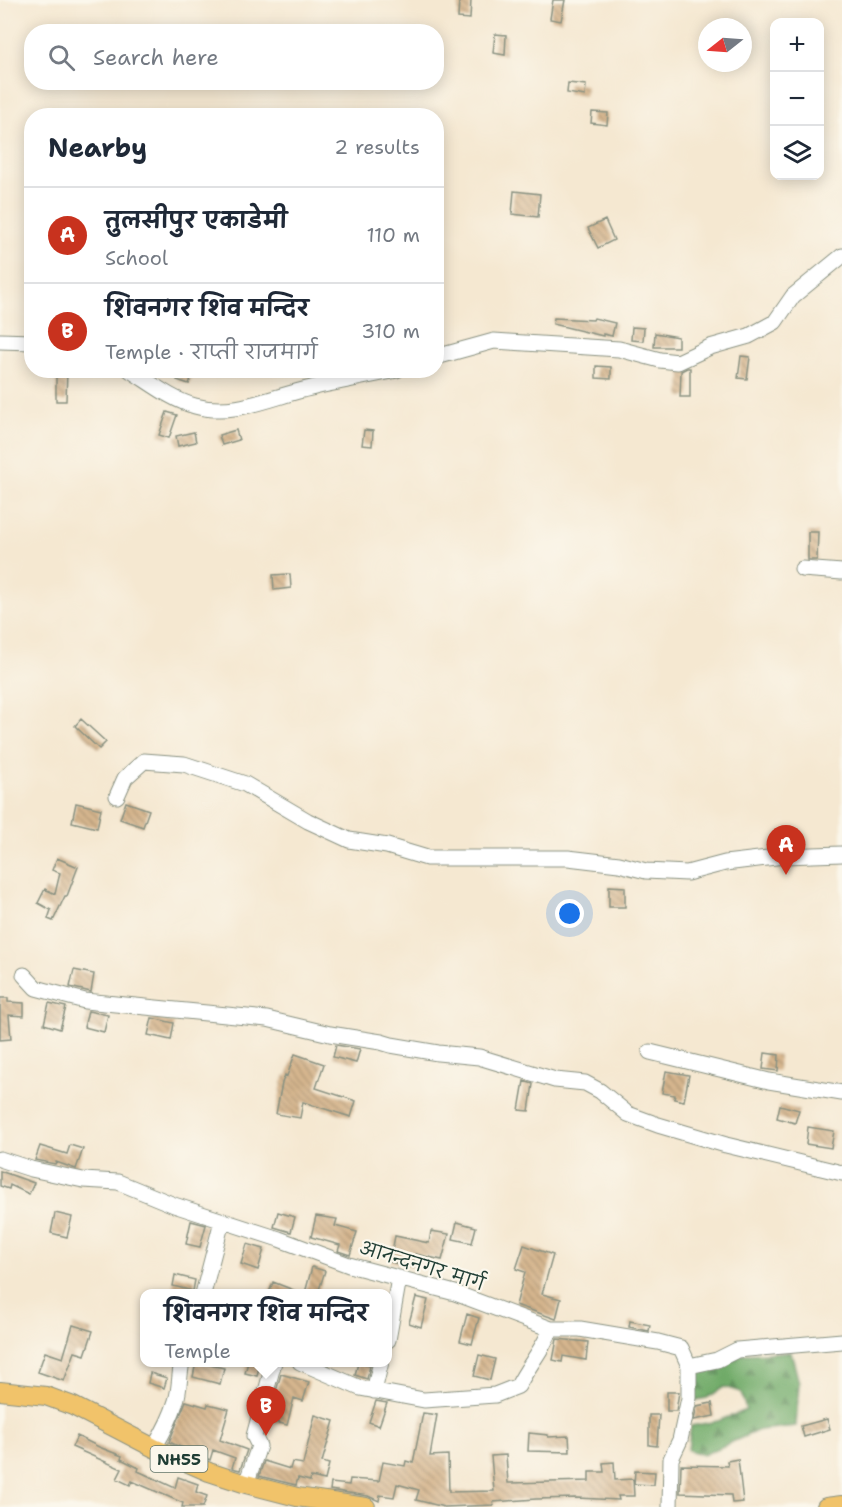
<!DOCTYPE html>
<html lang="en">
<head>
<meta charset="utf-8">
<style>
  body { margin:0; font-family:"Shantell Sans","Playpen Sans Deva",sans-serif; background:#f6f6f7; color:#1f2937 }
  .controls { position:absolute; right:18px; top:18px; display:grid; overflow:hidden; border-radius:12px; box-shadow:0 3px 15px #0003 }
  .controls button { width:54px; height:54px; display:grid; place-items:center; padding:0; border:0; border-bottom:2px solid #e0e1e3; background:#fff; color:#1f2937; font:30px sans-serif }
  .compass { position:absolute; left:698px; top:18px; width:54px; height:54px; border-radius:50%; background:#fff; box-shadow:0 3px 15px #0003; rotate:253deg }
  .you { position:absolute; left:570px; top:914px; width:21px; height:21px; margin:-15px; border:4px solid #fff; border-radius:50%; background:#1a73e8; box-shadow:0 0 0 9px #1a73e833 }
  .badge { display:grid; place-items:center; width:39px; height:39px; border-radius:50%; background:#c8321e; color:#fff; font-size:20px; font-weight:700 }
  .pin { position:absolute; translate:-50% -50px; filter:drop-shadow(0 2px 3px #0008) }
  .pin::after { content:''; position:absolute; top:32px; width:21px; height:18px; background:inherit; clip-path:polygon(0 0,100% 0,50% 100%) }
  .popup { position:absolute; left:140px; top:1289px; width:252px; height:78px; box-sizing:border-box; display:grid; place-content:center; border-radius:12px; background:#fff; filter:drop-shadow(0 2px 4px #0005); font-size:20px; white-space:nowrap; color:#747a83 }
  .popup b { font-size:22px; color:#1f2937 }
  .popup::after { content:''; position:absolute; left:50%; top:100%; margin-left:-12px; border:12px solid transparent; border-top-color:#fff }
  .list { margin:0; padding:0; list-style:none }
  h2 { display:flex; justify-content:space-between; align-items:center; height:78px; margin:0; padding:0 24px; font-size:26px }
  h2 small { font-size:20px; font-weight:400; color:#747a83 }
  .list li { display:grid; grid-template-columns:39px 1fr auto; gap:18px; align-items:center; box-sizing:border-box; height:96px; padding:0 24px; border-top:2px solid #e0e1e3 }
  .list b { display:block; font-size:22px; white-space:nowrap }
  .list p { margin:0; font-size:20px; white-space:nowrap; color:#747a83 }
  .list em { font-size:20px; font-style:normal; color:#747a83 }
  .icon { flex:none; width:33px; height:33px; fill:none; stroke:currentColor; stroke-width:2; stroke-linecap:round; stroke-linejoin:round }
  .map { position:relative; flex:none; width:842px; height:1507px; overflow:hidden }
  .search { position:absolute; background:#fff; box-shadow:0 3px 15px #0003; left:24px; top:24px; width:420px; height:66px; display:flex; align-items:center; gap:15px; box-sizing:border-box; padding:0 21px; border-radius:24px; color:#747a83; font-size:22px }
  .panel { position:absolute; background:#fff; box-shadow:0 3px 15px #0003; left:24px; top:108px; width:420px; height:270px; border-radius:24px }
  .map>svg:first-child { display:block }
  .forest { fill:url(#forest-firs); stroke:#47744e; stroke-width:1.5 }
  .building { fill:url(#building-back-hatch) }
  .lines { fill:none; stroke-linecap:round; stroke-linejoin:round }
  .minor-casing { stroke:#8a9282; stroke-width:17 }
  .major-casing { stroke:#8a9282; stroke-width:20 }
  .minor { stroke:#fff; stroke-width:15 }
  .major { stroke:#f1c36a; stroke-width:18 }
  .labels { text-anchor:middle; stroke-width:4.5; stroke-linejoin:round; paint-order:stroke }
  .shield { fill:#fbf7ec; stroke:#61756b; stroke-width:1.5 }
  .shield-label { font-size:16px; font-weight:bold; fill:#1f3d34 }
  .street-label { font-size:18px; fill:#1f3d34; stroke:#fbf7ec }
</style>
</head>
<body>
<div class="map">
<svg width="842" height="1507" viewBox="0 0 842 1507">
  <defs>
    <pattern id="forest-firs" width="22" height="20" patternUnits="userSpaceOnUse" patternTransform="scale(1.5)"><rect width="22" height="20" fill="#6faa68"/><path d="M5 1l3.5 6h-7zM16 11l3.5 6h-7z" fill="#5b8c56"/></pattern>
    <pattern id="building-back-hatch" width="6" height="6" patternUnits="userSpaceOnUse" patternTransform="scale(1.5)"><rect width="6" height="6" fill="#d6b68e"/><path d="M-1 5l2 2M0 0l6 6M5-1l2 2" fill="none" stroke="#ad9575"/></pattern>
  </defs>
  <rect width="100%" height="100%" fill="#fbf7ec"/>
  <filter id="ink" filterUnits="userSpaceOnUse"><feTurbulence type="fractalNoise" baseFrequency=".0167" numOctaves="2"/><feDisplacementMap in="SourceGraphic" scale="12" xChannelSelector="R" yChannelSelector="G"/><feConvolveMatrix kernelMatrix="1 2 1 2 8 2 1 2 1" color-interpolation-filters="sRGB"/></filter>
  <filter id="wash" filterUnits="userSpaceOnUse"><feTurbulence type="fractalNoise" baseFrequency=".008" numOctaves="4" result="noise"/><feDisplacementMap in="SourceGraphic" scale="24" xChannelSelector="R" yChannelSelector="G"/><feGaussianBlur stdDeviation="1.35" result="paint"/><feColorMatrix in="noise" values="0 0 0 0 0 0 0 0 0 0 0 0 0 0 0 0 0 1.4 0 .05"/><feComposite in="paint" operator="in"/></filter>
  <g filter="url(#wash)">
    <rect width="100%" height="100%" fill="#f5e8d1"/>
    <path class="forest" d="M791,1352l8,31 -3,43 -37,4 -56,25 -15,-5 3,-24 27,-5 28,-11 -5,-18 -17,-5 -17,11 -16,3 6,-31 47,-16z"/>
    <g id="blocks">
      <path class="building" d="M459,0h12l-1,19 -12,-1z
        M553,0h12l-4,21 -11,-2z
        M495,34l11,1 -1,20 -12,-2z
        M568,83l18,2 -1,11 -18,-3z
        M592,112l16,1 -1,12 -16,-2z
        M514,191l26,3 -2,23 -26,-3z
        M605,220l9,20 -16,8 -10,-20z
        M554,318l39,2 1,-2 21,5 -3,13 -9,-2v2l-50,-12z
        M632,327l12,1 -1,13 -12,-1z
        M655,333l23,4v10h-24z
        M741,356l9,1 -3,22 -9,-1z
        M596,366l15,1v12l-15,-1z
        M687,368h3v29h-10l1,-26z
        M56,370h11l-1,31h-10z
        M180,370h14l-5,14 -12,-4z
        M167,412l10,3 -8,23 -10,-3z
        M236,430l3,10 -17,5 -3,-10z
        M364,430l9,1 -1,15 -10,-1z
        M194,432l2,10 -18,4 -2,-10z
        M808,532h10l-1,28h-9z
        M290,574l1,14 -17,2 -1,-15z
        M81,719l25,23 -7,7 -24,-23z
        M126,802l23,8 -6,17 -23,-8z
        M76,803l25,6 -4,19 -25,-6z
        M57,858l21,9 -11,29h-2l-12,25 -5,-2 3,-9 -13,-7 7,-14 10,5 5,-21 -8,-3z
        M609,886l16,1v20h-16z
        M74,970l20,4 -3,18 -21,-5z
        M0,998h8v4l16,1v13l-15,-1 2,24 -11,1z
        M49,1003l17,4 -6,22 -16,-5z
        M88,1011l20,4 -4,17 -20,-5z
        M152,1018l22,5 -3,17 -23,-5z
        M336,1045l24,4 -4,14 -23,-6z
        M765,1053l14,2 -1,16 -15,-2z
        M295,1054l29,10 -8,24 40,13 -5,16 -48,-15 -3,16 -24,-4 6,-31 3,-8 2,1z
        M666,1071l23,4 -5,26 -10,-2 1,-4 -13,-2z
        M524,1081l9,3 -4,27 -10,-1z
        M780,1105l19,5 -4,13 -18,-5z
        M808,1127l26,4 -3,17 -25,-4z
        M70,1145l13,4 -7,20 -20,-7 -1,2 -20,-4 5,-14 27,8z
        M0,1171l34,12 -5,11 -19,-9 -1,4 -9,-3z
        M278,1212l17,5 -4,15 -17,-5z
        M55,1213l17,4 -5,20 -16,-4z
        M316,1216l21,3 -2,7 22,6 -7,23 -12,-4 2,-6 -29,-8z
        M191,1221l15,4 -6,22 -14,-3z
        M457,1222l19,5 -4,16 -19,-4z
        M431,1231l18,3 -7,26 -27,-6 -2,13 -23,-5 5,-26 34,7z
        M247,1244l17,5 -6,21 -17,-6z
        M524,1245l29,10 -11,39 19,5 -5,20 -40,-14 9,-33 -9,-3z
        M312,1267l13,4 -7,22h-13z
        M175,1275l20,5 -2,11 -20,-5z
        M273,1282l28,11h-32z
        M416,1297l12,3 -7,27 -12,-4z
        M467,1314l12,4 -7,26 -12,-3z
        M630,1321l20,4 -1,6 -20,-4z
        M73,1325l20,6 -8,24 -10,-3 -11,29 -26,-9 7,-20 18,6z
        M557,1339l31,3 -2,18 -23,-4 -1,6 -9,-2z
        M479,1355l16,4 -5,21 -16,-4z
        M196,1362l28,6 -4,16 -27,-7z
        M248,1362h12l-3,14 -12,-3z
        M358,1363l12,3 -3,13 -12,-4z
        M150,1373l17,5 -3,10 -16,-5z
        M281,1374l28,8 -6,19 -9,-3 -7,27 -19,-5z
        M667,1392h12l-3,19h-9z
        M186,1401l21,6 1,-3 21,5 -9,31 27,10 -7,20 -8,-2 3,-10 -22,-8 -3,10 -41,-18z
        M376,1401l11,2 -8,23 -10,-4z
        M712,1403l2,13 -20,4 3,-14z
        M423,1413l14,2 -7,41 18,-1 1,37 45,-1 -3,-35 15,-1 2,28h3l78,-2v-9h15l-1,-9 11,-1 1,18 18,-1 1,17h-16l1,4 -42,-2 -41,1 -43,3 1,3 -50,2 -28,-7 3,-10 -22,-6 -3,13 -14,-2 -1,6 -11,-5 -38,-6 1,-7 18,2 1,-6 29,2 4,-19 22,4 1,-5 7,2z
        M315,1415l19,6 -12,41 7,2 -4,16 -14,-3 -1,4 -12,-3 -2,7 -37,-9 5,-15 26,8 2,-7 11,2z
        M649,1415h10l-2,31 -8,-1z
        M827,1419l3,10 -26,8 -3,-11z
        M529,1433l19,2v2l21,-1 1,16 -42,-1z
        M77,1436l22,11 23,9 -1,3 18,9 -1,3 37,17 3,-11 20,7 -2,8 11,4 -4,11h-21l1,-4 -51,-22 -2,4 -13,-6 5,-10 -50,-22z
        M738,1459l5,43 -11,1 -1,-8 -51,-2 1,-28 47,1 -1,-5z
        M635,1471l20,1 -1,13 -20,-1z"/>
    </g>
  </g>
  <g filter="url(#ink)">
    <use href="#blocks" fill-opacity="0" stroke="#8a9282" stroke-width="1.5"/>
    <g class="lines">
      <defs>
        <path id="minor" d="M0,341l32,1
          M436,357l58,-16 125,8 41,11 18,2 32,-15 39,-11 26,-14 18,-26 49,-40
          M130,370c21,13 42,30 65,36 40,11 78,-10 116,-18 29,-7 58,-12 86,-18
          M802,569l40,3
          M117,796l8,-18 19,-17 40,3 61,20 63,37 41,19 38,6 40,12h141l51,6 27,7 41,2 38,-10 59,-7 58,-2
          M24,975l12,13 49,13 182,18 63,15 51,8 10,3 47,8 41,4 76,23 30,3 15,8 28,23 30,11 68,20 116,28
          M650,1052l119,29 73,12
          M0,1159l31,10 52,11 35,2 56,23 105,34 70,26 106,28 96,36h29l78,13 23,6 8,18v32l-9,42 -9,19 -1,48
          M203,1294l19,-73
          M388,1340l11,-62
          M300,1362l60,26 64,12 71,-5 23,-9c10,-20 25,-37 33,-57
          M689,1366l28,-6 20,-10 105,-9
          M374,1391l7,-29
          M154,1448c9,-15 17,-30 22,-47 4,-12 3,-26 6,-39
          M246,1484l13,-38 -5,-10 20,-74"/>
        <path id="major" d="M0,1391l46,5 27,10 81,42 55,24 37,12 51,13 69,10
          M826,1507l16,-2"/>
      </defs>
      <use href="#minor" class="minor-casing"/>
      <use href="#major" class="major-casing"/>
      <use href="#minor" class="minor"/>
      <use href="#major" class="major"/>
    </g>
  </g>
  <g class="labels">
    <rect class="shield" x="150.5" y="1446" width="57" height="26" rx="4.5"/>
    <g class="shield-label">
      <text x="179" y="1465">NH55</text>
    </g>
    <g class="street-label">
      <text transform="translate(422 1266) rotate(17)" y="6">आनन्दनगर मार्ग</text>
    </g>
  </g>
</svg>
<div class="controls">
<button>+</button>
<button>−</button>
<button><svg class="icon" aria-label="layers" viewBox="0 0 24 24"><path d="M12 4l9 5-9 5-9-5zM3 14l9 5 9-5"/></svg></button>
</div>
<svg class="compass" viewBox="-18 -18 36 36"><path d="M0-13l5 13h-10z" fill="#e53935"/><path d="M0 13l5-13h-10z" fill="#747a83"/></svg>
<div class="you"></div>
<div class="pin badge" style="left:786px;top:875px">A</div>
<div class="pin badge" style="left:266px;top:1436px">B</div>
<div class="popup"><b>शिवनगर शिव मन्दिर</b>Temple</div>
<div class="search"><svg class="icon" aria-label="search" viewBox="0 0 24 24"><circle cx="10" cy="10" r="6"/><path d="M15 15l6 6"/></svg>Search here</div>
<section class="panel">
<h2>Nearby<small>2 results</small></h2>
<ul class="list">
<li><span class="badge">A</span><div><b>तुलसीपुर एकाडेमी</b><p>School</p></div><em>110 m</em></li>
<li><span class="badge">B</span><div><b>शिवनगर शिव मन्दिर</b><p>Temple · राप्ती राजमार्ग</p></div><em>310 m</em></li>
</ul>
</section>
</div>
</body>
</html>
